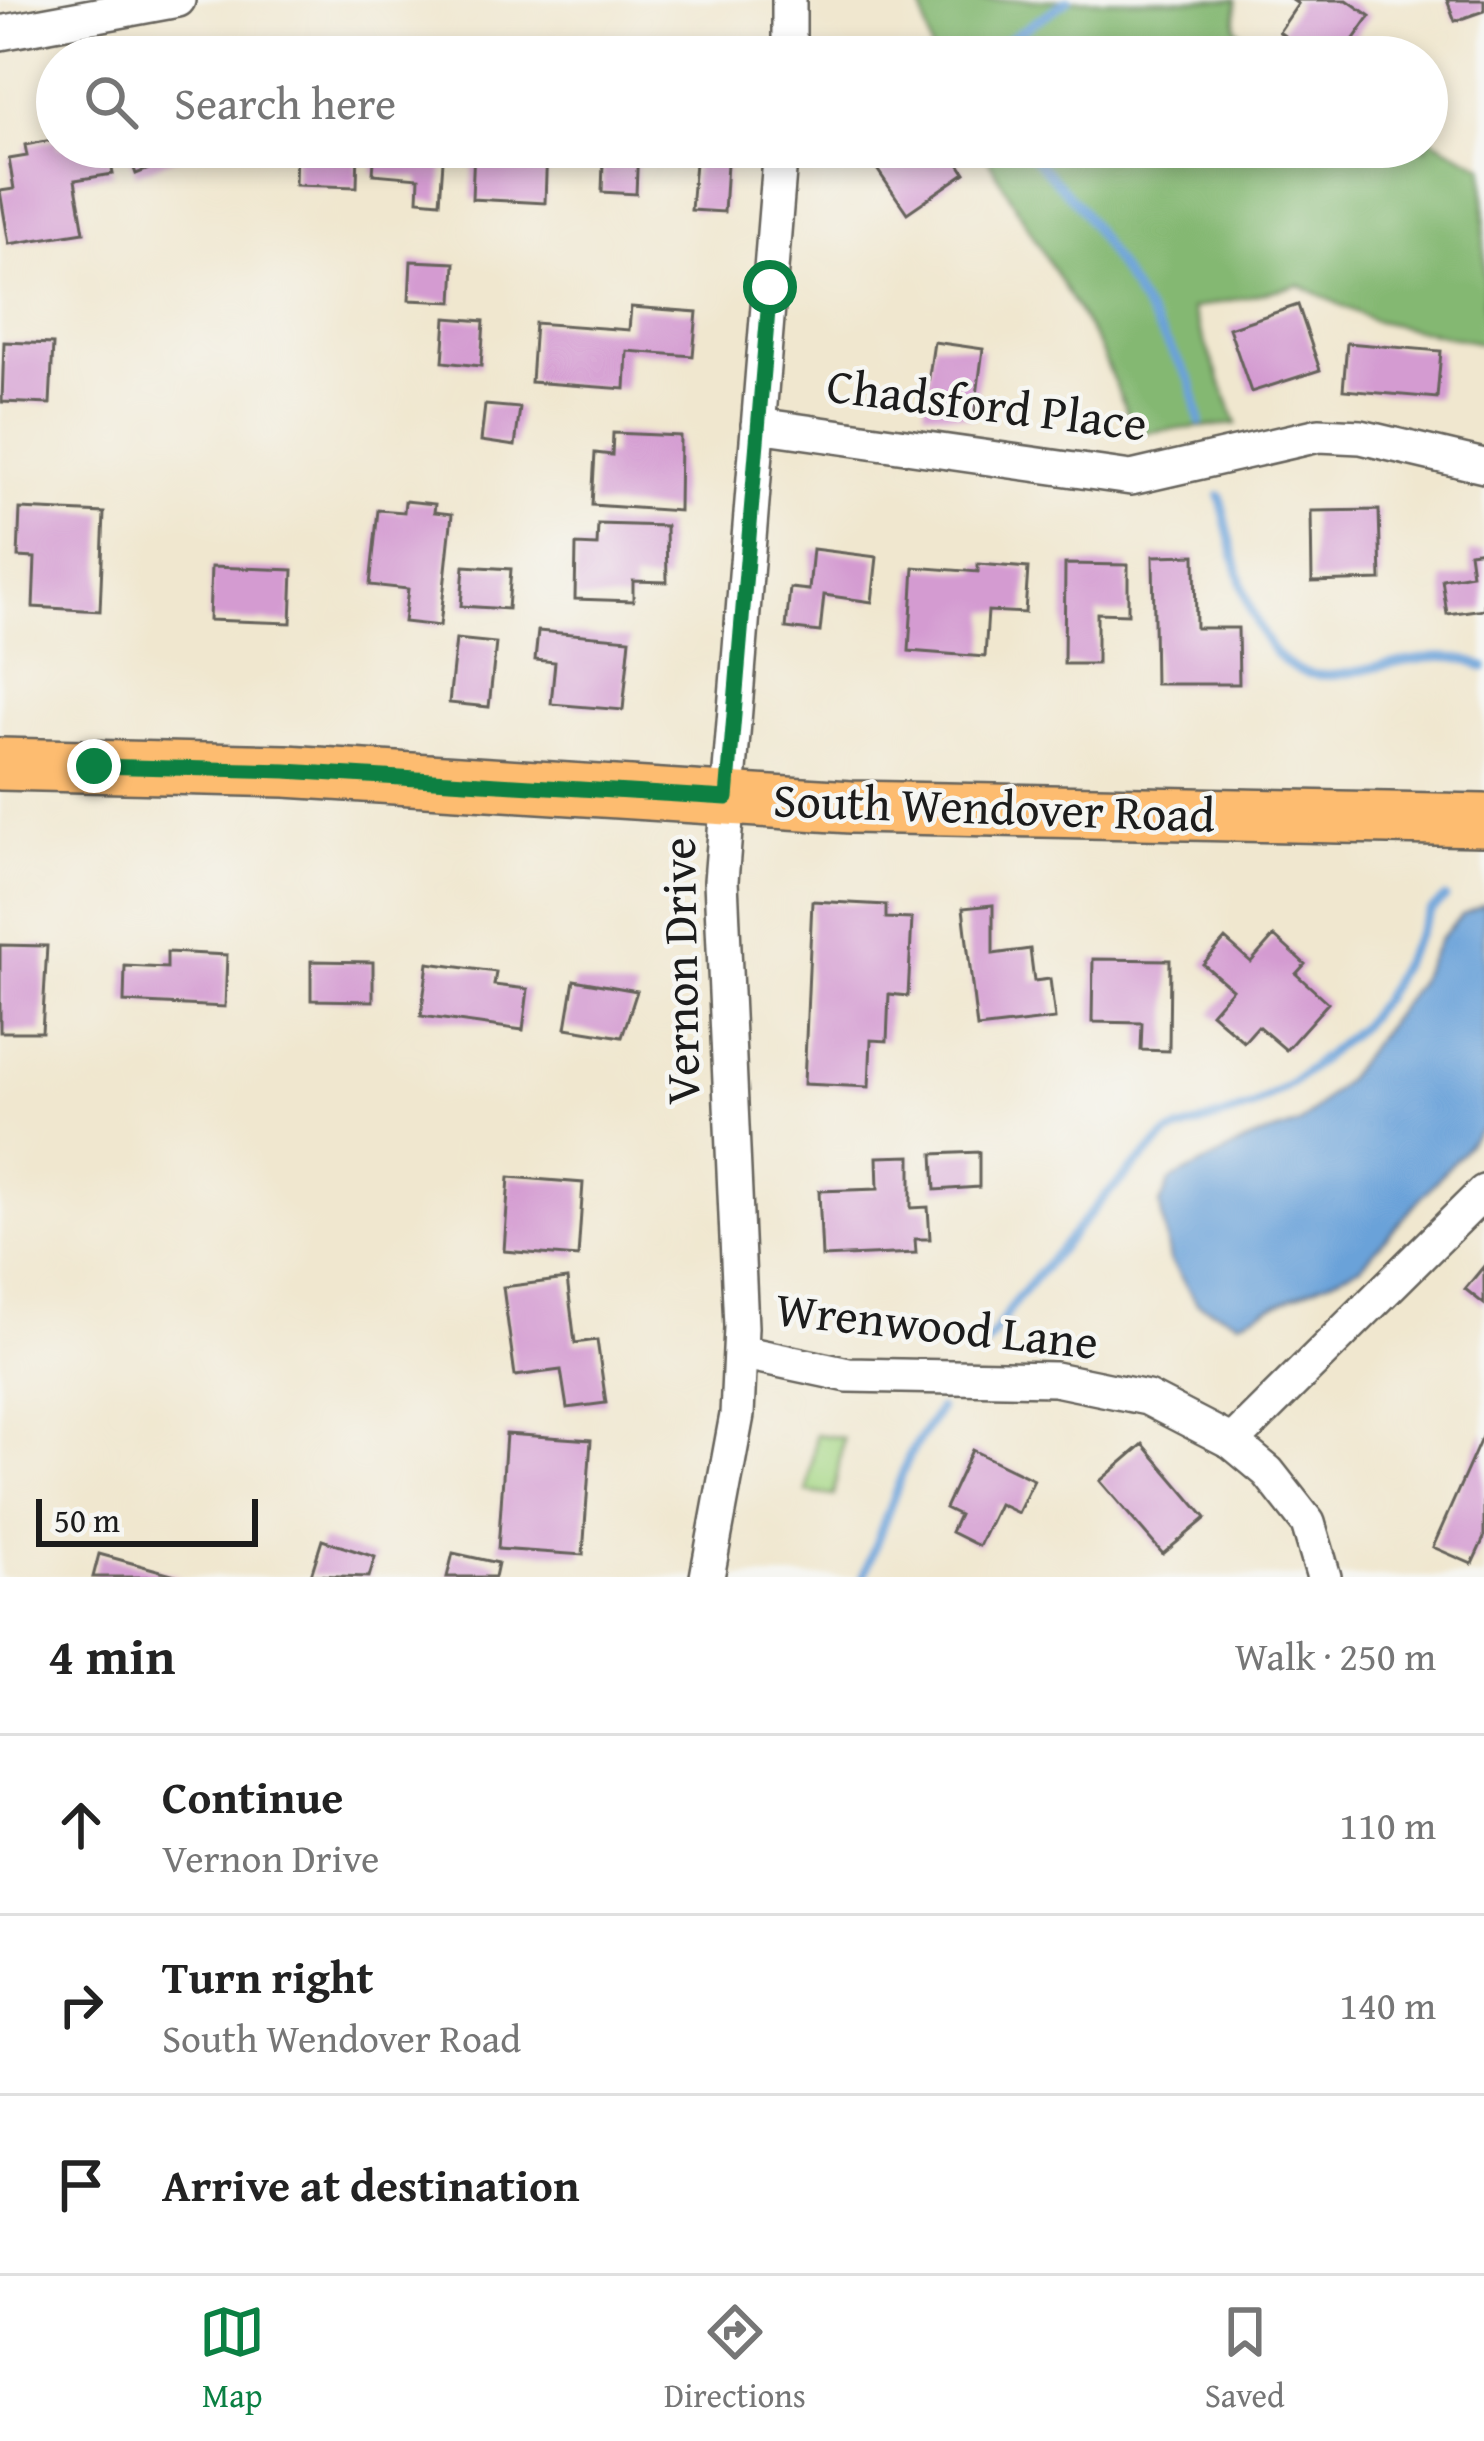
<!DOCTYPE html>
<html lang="en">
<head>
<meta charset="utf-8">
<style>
  body { margin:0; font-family:"Gentium Book Plus",serif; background:#f6f6f6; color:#222 }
  .scale { position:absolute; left:36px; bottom:30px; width:222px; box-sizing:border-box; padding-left:12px; border:6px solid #1c1c1c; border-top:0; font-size:33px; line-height:42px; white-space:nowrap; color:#1c1c1c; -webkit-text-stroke:9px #f6f6f2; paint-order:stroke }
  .stop { position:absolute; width:36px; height:36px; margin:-27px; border:9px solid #0b8043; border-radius:50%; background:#fff }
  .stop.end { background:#0b8043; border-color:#fff; box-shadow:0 3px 12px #0008 }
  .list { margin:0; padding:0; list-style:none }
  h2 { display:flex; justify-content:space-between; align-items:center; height:156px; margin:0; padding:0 48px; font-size:51px }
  h2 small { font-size:39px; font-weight:400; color:#767676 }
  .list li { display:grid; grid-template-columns:78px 1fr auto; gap:36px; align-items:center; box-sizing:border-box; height:180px; padding:0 48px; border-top:3px solid #e0e0e0 }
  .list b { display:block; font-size:45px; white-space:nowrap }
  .list p { margin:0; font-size:39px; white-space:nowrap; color:#767676 }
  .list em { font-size:39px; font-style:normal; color:#767676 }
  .icon { flex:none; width:66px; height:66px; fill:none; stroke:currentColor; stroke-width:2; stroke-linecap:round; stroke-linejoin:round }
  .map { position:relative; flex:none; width:1484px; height:1577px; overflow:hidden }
  .search { position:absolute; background:#fff; box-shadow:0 6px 18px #0003; left:36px; right:36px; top:36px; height:132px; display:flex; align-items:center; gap:30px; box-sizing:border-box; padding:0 42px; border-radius:66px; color:#767676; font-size:45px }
  .sheet { height:696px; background:#fff }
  nav { display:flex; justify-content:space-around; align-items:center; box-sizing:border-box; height:168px; border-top:3px solid #e0e0e0; background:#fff; font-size:33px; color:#767676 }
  nav a { display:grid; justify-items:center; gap:6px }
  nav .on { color:#0b8043 }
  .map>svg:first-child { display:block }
  .green { fill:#a6d785; stroke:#617a50; stroke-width:3 }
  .forest { fill:#84b872; stroke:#506a47; stroke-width:3 }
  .water { fill:#6aa2d9; stroke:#435f7a; stroke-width:3 }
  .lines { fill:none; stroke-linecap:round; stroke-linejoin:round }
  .stream { stroke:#6aa2d9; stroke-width:9 }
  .building { fill:#d49bd1 }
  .minor-casing { stroke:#66635b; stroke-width:38 }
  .primary-casing { stroke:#66635b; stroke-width:56 }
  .minor { stroke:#fff; stroke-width:33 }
  .primary { stroke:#fdbc70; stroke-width:51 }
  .route { stroke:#0b8043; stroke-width:15 }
  .labels { text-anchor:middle; stroke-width:9; stroke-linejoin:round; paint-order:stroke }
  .street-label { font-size:48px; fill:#1c1c1c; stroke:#f6f6f2 }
</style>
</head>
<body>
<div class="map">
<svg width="1484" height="1577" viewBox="0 0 1484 1577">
  <rect width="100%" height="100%" fill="#f6f6f2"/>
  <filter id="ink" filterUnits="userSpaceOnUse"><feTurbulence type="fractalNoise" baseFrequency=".00833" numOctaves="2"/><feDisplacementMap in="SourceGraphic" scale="24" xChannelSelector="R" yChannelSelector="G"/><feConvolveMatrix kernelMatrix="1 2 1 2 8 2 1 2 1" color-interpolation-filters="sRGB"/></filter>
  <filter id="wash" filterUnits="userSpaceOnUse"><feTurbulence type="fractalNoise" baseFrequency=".004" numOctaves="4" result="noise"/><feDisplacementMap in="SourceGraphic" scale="48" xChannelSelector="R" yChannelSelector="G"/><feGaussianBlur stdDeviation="2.7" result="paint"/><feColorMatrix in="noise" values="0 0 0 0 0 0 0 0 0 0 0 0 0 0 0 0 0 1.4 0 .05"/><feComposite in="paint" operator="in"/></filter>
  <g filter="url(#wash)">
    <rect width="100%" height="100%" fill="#f0e7cf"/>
    <path class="green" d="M816,1434l27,4 -9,58 -27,-4z"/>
    <path class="forest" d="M920,0h316v28l31,29h-334z
      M1427,137l57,29v178l-112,-24 -73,-35 -107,24 45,115 -101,9 -37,-86 -118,-200h446z"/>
    <path class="water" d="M1484,904v222l-123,140 -122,55 -42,-18 -27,-43 -10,-55 10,-24 82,-42 48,-15 47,-46 70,-94 23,-45 22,-24z"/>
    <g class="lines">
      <path class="stream" d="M982,57l86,-57
        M1023,147l57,60 111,174 9,41
        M1220,496c13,48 28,156 80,175 29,11 63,-2 92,-7 33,-6 61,-12 92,3
        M987,1344l30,-45 90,-105 61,-60 84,-27 40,-24 68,-56 22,-27 49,-89 14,-13
        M863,1577l46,-121 30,-47"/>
    </g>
    <g id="blocks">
      <path class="building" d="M1292,0h55l23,16 -29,41h-27l-35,-25 19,-28z
        M1447,0h37v11l-29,10z
        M57,139v8h51l5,27 -38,6 9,52 -75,12 -9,-53 14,-2 -5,-30 18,-3 -2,-11z
        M126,147h78l-68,27z
        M296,147h62l-1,40 -62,-2z
        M375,147h69l-4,55 -22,-2 1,-22 -46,-4z
        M474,147h73l-2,56 -73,-4z
        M579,147h59l-2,47 -34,-2 1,-29 -25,-1z
        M659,147h69l-4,65 -33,-2 4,-48 -37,-3z
        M862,147h86l17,26 -58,40z
        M411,261l44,2 -2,39 -44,-2z
        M1298,305l22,65 -69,22 -22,-64z
        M631,307l66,5 -4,44 -66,-5 -2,38 -94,-7 4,-59 94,7z
        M446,318l38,3 -3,45 -38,-4z
        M4,342l49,2 -3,60 -48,-2z
        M934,342l49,7 -9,69 -50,-7z
        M1347,343l94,8 -4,47 -94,-8z
        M485,405l35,3 -5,38 -34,-5z
        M613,433l67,3 -1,75 -87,-6 3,-52 17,2z
        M405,501l30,3 -1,8 18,2 -12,112 -36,-4 4,-33 -38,-4 8,-75 26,2z
        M20,509l84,4 -4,98 -67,-4 2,-49 -17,-1z
        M1379,510l2,70 -69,2 -1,-71z
        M598,524l68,2 1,56 -34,-1v20l-58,-2 1,-54 21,1z
        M813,549l64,8 -5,45 -48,-7 -4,37 -34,-4 4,-40 19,2z
        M1484,550v59l-37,5 -5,-35 30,-5 -3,-22z
        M1195,555l1,73h42l1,56h-84l-2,-128z
        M978,564l50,4 -3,45 -37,-2 -3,46 -76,-6 5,-84 64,5z
        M1065,564l63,1v49l-31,-1v51h-33z
        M464,566l47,3 -3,40 -47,-3z
        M211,567l82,3 -2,53 -82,-3z
        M538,631l92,8 -7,71 -72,-6 4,-42 -20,-2z
        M456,639l40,4 -7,64 -40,-4z
        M812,901l74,4v13l26,1 -4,77 -19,-2 -2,47 -16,-1 -2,47 -65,-3z
        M993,905v49l37,-5 4,32 16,-2 5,40 -78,9 -14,-120z
        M1274,936l31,28 -9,10 32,29 -42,47 -28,-24 -14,16 -33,-29 21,-24 -29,-25 22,-25 26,23z
        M0,945l47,1 -5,86h-42z
        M167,952l60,3 -2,52 -101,-5 1,-36 42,2z
        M1093,959l77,1 -1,91 -28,-1 1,-27 -50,-1z
        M311,961l62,1v39l-62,-1z
        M428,963l68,9 -2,13 34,4 -5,41 -102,-14z
        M574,980l63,11 -15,46 -56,-9z
        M979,1152v35l-44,3 -2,-36z
        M911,1156v52l17,-1 2,32h-15l1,14 -94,4 -3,-66 59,-2 -1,-32z
        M509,1177l74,6 -5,74 -74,-6z
        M1484,1266v38l-19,-15z
        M567,1279l8,64 22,-3 9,63 -39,5 -6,-38 -46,6 -12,-89z
        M1484,1432v106l-12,26 -39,-17z
        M506,1434l85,6 -8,115 -85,-6z
        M1143,1444l63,74 -43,36 -63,-73z
        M972,1450l62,30 -16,33 -19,-9 -20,42 -28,-14 8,-17 -14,-7z
        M322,1540l53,17 -6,20 -58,-2z
        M453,1553l45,10 -3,14h-48z
        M99,1554l80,22v1h-86z"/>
    </g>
  </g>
  <g filter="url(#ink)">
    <use href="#blocks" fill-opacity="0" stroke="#66635b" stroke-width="3"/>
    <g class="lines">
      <defs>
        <path id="minor" d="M0,33l178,-33
          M789,57v-57
          M758,425l373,53 188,-43 42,2 123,29
          M740,1352l108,23 207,4 92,19 85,44 36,30 40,51 16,54
          M1232,1442l252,-250
          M707,1577l30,-162 4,-88 -20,-446 60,-734"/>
        <path id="primary" d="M0,764l286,7 565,36 633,13"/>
      </defs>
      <use href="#minor" class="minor-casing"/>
      <use href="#primary" class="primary-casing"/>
      <use href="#minor" class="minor"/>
      <use href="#primary" class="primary"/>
    </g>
  </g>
  <g class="lines" filter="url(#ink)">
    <path class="route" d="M94,766l192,5 441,27 43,-511"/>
  </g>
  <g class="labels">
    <g class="street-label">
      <text transform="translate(987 404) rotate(7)" y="17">Chadsford Place</text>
      <text transform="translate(994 807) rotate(2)" y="17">South Wendover Road</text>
      <text transform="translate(680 971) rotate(-91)" y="17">Vernon Drive</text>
      <text transform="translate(937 1325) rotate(6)" y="17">Wrenwood Lane</text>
    </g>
  </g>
</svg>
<div class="scale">50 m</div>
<div class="stop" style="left:770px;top:287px"></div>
<div class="stop end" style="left:94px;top:766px"></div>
<div class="search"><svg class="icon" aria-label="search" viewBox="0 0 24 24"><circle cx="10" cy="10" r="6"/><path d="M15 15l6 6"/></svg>Search here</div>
</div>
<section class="sheet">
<h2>4 min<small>Walk · 250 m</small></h2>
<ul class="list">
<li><svg class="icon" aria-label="ahead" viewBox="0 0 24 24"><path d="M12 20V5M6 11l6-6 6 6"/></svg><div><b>Continue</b><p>Vernon Drive</p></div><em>110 m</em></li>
<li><svg class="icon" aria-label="right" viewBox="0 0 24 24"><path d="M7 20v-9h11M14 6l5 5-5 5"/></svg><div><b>Turn right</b><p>South Wendover Road</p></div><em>140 m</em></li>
<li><svg class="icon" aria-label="arrive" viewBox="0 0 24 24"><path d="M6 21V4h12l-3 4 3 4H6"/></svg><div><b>Arrive at destination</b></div></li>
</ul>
</section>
<nav>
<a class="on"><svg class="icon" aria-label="map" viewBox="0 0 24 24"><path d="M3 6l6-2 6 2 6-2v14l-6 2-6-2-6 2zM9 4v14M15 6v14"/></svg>Map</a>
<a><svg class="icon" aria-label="directions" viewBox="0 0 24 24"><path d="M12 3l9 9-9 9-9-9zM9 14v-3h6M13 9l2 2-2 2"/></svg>Directions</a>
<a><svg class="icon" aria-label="saved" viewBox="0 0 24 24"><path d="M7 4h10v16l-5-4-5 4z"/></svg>Saved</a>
</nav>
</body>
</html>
